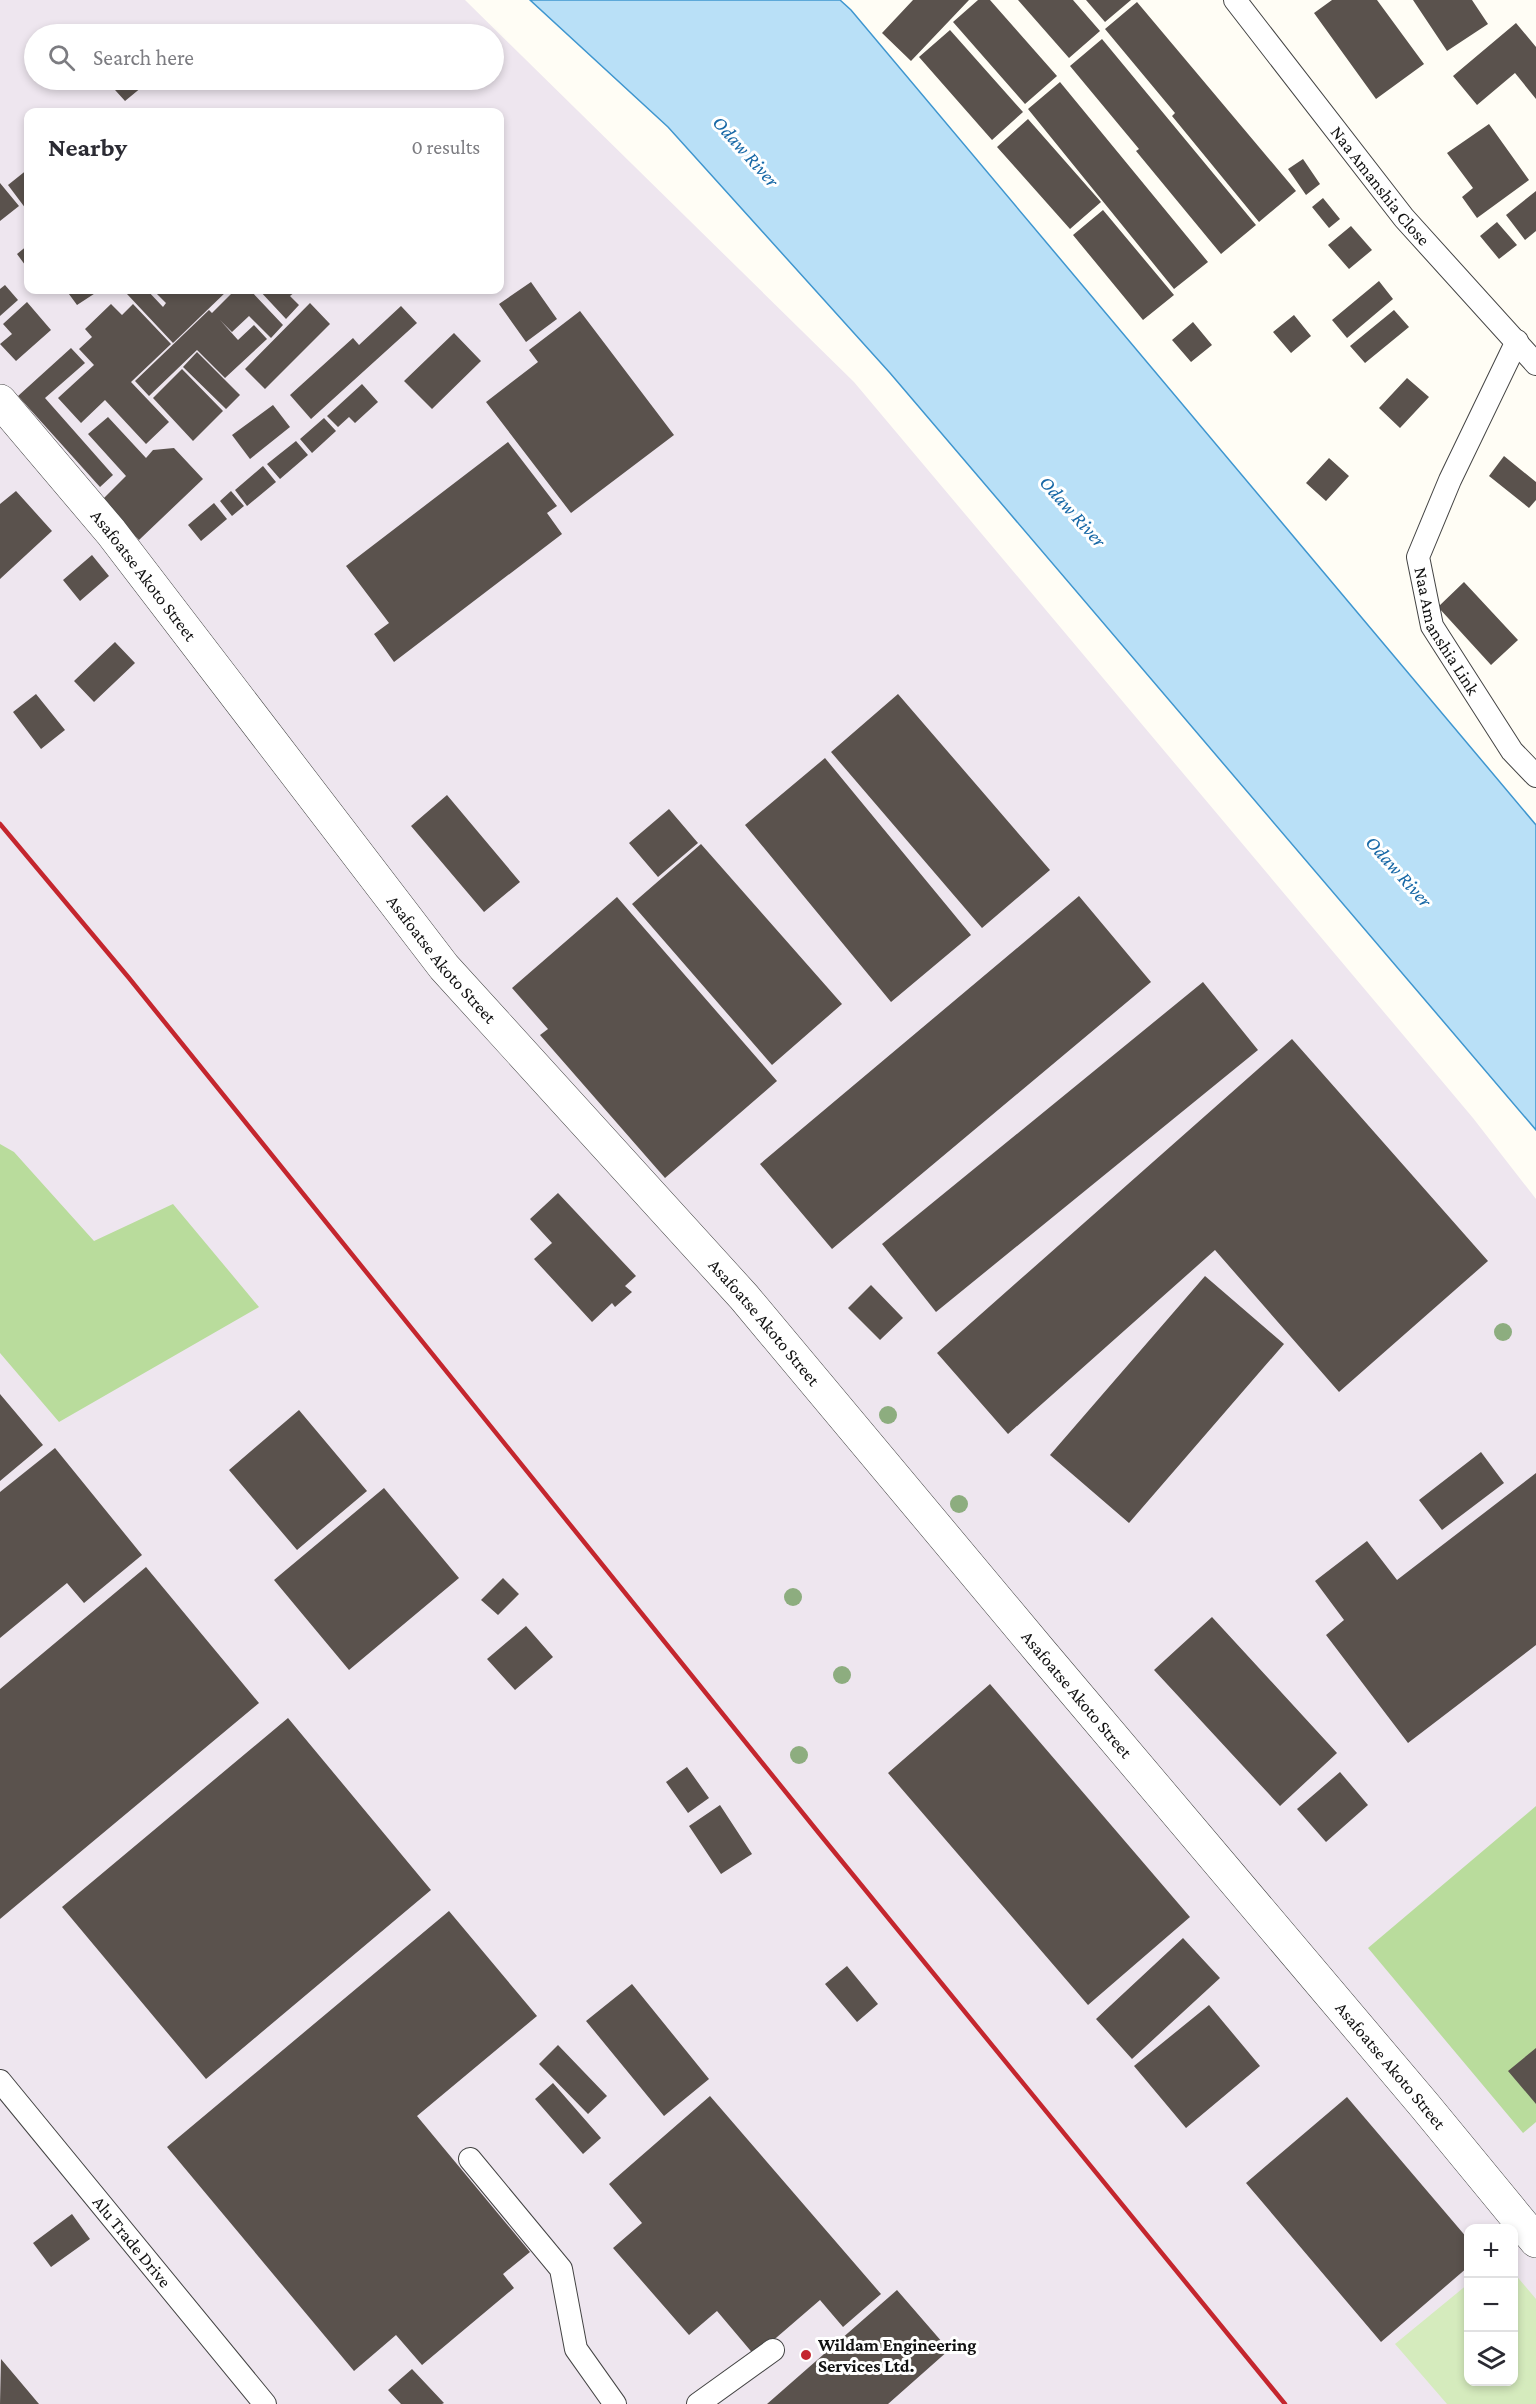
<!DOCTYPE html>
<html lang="en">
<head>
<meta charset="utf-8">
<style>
  body { margin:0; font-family:"Crimson Pro",serif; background:#f7f7f7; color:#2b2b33 }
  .controls { position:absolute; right:18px; bottom:18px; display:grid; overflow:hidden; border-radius:12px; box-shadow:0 3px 9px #0003 }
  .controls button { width:54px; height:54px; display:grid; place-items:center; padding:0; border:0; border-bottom:2px solid #e1e1e2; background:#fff; color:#2b2b33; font:30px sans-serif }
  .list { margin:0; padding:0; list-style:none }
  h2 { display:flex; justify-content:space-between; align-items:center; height:78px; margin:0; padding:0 24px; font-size:26px }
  h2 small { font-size:20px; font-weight:400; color:#7c7c81 }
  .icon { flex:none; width:33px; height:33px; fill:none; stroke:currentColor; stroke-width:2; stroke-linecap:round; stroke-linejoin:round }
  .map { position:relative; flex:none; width:1536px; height:2404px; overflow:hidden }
  .search { position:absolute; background:#fff; box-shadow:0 3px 9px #0003; left:24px; top:24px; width:480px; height:66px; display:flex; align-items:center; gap:15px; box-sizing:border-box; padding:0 21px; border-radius:33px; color:#7c7c81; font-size:22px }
  .panel { position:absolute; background:#fff; box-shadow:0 3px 9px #0003; left:24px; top:108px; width:480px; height:186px; border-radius:12px }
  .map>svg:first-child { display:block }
  .industrial { fill:#eee6ef; fill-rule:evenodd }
  .green { fill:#d5ebbd }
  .forest { fill:#b9dc9c }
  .water { fill:#b9e0f7; stroke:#3f96cf; stroke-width:1.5 }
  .building { fill:#5a524d }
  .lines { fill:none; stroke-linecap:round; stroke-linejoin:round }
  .service-casing { stroke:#444; stroke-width:24 }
  .minor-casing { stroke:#444; stroke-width:34 }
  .service { stroke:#fff; stroke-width:22 }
  .minor { stroke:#fff; stroke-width:33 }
  .rail { stroke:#c4262e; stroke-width:4.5 }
  .tree { fill:#8dad7f }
  .poi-dot { fill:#c4262e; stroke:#fff; stroke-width:2 }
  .labels { text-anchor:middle; stroke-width:6; stroke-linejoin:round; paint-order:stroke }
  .street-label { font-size:18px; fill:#111; stroke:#fff }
  .poi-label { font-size:18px; font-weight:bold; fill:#111; stroke:#fff; text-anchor:start }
  .water-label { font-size:20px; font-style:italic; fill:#1768a6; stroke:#fff }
</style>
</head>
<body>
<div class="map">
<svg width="1536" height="2404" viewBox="0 0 1536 2404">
  <rect width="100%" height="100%" fill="#fffdf5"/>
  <path class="industrial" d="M0,0h465l389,382 619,736 63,81v1205h-1536zM34,34h460v46h-460zM28,112h472v178h-472zM1468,2228h46v154h-46z"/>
  <path class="green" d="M1514,2273l22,26v105h-89l-52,-60 73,-60v98h46z"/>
  <path class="forest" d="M0,1144l14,8 80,89 79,-37 86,103 -200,115 -59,-69z
    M1536,1806v316l-13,11 -155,-185z"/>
  <path class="water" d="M530,0h310l11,10 685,815v305l-646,-757 -222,-246z"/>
  <path class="building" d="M913,0h56l-58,61 -29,-28z
    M978,0h12l67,76 -32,28 -72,-82z
    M1018,0h55l27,31 -31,27z
    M1086,0h45l-26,22z
    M1332,0h45l47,64 -48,35 -62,-86z
    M1413,0h59l16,24 -41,27z
    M1137,2l159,189 -37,31 -87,-106 3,-3 -70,-84z
    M1516,23l20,24v52l-21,-26 -38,32 -24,-29z
    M950,30l73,82 -31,28 -73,-83z
    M1102,39l154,186 -35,29 -85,-103 3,-2 -69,-83z
    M106,80h30l6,7 -17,14z
    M1060,82l148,180 -34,27 -146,-180z
    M1028,119l73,83 -31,27 -73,-82z
    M1489,124l40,56 -52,38 -15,-21 11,-9 -26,-35z
    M1303,159l17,25 -14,11 -18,-26z
    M28,169v38l-2,2 -18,-24z
    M0,183l19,23 -19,15z
    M1536,191v40l-11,9 -19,-25z
    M1323,198l17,21 -11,9 -17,-21z
    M1103,210l71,85 -31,25 -70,-85z
    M1497,222l20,23 -18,14 -19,-23z
    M1351,226l21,24 -23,19 -21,-24z
    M28,245v24l-11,-15z
    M1379,281l14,18 -46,39 -15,-18z
    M531,282l26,37 -31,23 -27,-38z
    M5,285l13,15 -18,16v-27z
    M66,290h34l-23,15z
    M131,290h16l16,17 3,-4 -13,-13h75l-55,53 -46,-49z
    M235,290h15l33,35 -12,13 -22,-22 -17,16 -12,-12 18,20 16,-15 13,14 -42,39 -28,-28 -48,46 -14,-15 74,-71 3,3z
    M259,290h34l2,2 -5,4 9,9 -13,14z
    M27,302l24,28 -35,31 -16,-17 12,-10 -9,-10z
    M310,303l20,21 -65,65 -20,-20z
    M111,304l11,11 11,-11 38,40 -40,38 38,40 -23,22 -41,-44 -24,23 -23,-25 36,-33 -15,-16 13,-12 -7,-8z
    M401,306l16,17 -106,96 -21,-24 63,-57 6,7z
    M1394,310l15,17 -44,36 -15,-17z
    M580,311l94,124 -103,78 -85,-111 52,-40 -9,-12z
    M1294,315l17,21 -20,17 -18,-21z
    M1193,322l19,23 -21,17 -19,-22z
    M454,333l27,28 -49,48 -28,-28z
    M71,348l14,15 -40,35 68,77 -13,12 -82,-91z
    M197,352l43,43 -14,14 -43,-42z
    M182,369l41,42 -30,30 -40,-43z
    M1407,378l22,19 -29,31 -21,-20z
    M362,384l16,18 -23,21 -6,-6 -11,10 -11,-11z
    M273,405l17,22 -40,32 -18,-24z
    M108,417l38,41 7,-8 21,-2 29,31 -64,61 -38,-39 25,-25 -38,-42z
    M324,418l12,13 -24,22 -12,-14z
    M296,441l12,14 -28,24 -13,-15z
    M508,442l49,64 -10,7 15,21 -168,128 -20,-28 15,-11 -43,-57z
    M1504,456l32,26v18l-7,8 -40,-32z
    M1329,458l20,18 -23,25 -20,-18z
    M263,466l13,16 -29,24 -12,-16z
    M16,491l36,40 -52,48v-75z
    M231,491l13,15 -12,10 -12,-15z
    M214,503l13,16 -26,22 -13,-16z
    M92,555l17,21 -29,25 -17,-21z
    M1464,582l54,58 -27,25 -53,-58z
    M115,642l20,21 -41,39 -20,-21z
    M36,694l29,36 -24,19 -28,-37z
    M898,694l152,176 -68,58 -151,-176z
    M825,758l146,177 -80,67 -146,-177z
    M447,795l73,87 -36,30 -73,-86z
    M669,809l29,34 -40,34 -29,-34z
    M701,844l141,160 -70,61 -140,-161z
    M1079,896l72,86 -319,267 -72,-85z
    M617,897l160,184 -112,97 -125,-143 8,-6 -36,-41z
    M1203,982l55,68 -322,262 -54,-68z
    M1292,1039l196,222 -149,131 -124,-142 -207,184 -71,-81z
    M558,1193l78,83 -11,10 7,6 -17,15 -3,-4 -20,19 -58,-63 18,-16 -22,-24z
    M1205,1276l79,68 -155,179 -79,-68z
    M871,1285l32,33 -23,22 -32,-32z
    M0,1394l43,51 -43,36z
    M299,1410l68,81 -70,59 -68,-80z
    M55,1448l87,107 -58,48 -17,-20 -67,55v-146z
    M1481,1452l23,31 -62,47 -23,-30z
    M1536,1473v172l-128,98 -82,-108 18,-15 -29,-39 52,-40 30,39z
    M384,1488l75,90 -110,92 -75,-90z
    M146,1567l113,136 -259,216v-230z
    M503,1578l16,16 -21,21 -17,-15z
    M1212,1617l125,136 -57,53 -126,-136z
    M526,1626l27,31 -38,33 -28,-31z
    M990,1684l200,233 -102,88 -200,-232z
    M288,1718l143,172 -225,189 -144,-172z
    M687,1767l22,31 -21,15 -22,-31z
    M1340,1772l28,33 -42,37 -29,-33z
    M720,1805l32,49 -31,20 -32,-48z
    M449,1911l88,105 -120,100 113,136 -27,22 11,14 -92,77 -26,-30 -42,36 -187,-224z
    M1183,1938l37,40 -88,81 -36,-40z
    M847,1966l31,38 -21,18 -32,-38z
    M632,1984l77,95 -45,37 -78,-95z
    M1209,2005l51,61 -74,62 -52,-62z
    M558,2045l49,51 -19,18 -49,-50z
    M1536,2048v56l-28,-33z
    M553,2083l48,55 -18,16 -48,-55z
    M710,2096l171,198 -38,33 -23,-27 -65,56 -38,-45 -28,24 -76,-87 29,-25 -33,-39z
    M1347,2097l121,142v28l-87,75 -135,-159z
    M72,2214l18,25 -39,28 -18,-24z
    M897,2290l52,60 -61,54h-121z
    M1,2359l38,45h-39z
    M412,2369l32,34 -2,1h-41l-13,-14z"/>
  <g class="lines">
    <defs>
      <g id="service">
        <path id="s1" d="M1235,0l169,218 132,146"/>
        <path id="s2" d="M1517,341l-67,139 -32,77 14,69 80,125 24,25"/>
        <path id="s3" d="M0,2081l265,323"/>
        <path d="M470,2159l91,110 15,80 39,55"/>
        <path d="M698,2404l75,-54"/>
      </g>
      <g id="minor">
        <path id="s4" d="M0,401l111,131 333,435 300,330 296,354 385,455 111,135"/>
      </g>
    </defs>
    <use href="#service" class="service-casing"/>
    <use href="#minor" class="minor-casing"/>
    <use href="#service" class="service"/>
    <use href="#minor" class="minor"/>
    <path class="rail" d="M0,824l129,154 689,854 467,572"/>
  </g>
  <g class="tree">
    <circle cx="1503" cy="1332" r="9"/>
    <circle cx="888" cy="1415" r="9"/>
    <circle cx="959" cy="1504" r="9"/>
    <circle cx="793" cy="1597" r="9"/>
    <circle cx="842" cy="1675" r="9"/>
    <circle cx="799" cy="1755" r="9"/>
  </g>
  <circle class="poi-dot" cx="806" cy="2355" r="6"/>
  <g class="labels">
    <g class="street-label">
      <text dy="6" stroke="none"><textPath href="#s1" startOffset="236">Naa Amanshia Close</textPath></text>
      <text dy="6" stroke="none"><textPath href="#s4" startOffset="226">Asafoatse Akoto Street</textPath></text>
      <text dy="6" stroke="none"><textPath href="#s2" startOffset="318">Naa Amanshia Link</textPath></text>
      <text dy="6" stroke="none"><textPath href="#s4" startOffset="712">Asafoatse Akoto Street</textPath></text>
      <text dy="6" stroke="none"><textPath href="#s4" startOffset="1198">Asafoatse Akoto Street</textPath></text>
      <text dy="6" stroke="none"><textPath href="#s4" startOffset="1684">Asafoatse Akoto Street</textPath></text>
      <text dy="6" stroke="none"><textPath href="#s4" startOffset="2170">Asafoatse Akoto Street</textPath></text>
      <text dy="6" stroke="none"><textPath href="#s3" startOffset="208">Alu Trade Drive</textPath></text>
    </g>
    <g class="poi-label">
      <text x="818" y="2351">Wildam Engineering<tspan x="818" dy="21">Services Ltd.</tspan></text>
    </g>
    <g class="water-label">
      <text transform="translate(746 151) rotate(48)" y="7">Odaw River</text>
      <text transform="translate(1073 511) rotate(48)" y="7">Odaw River</text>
      <text transform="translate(1399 871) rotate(48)" y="7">Odaw River</text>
    </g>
  </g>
</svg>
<div class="controls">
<button>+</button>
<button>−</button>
<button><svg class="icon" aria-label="layers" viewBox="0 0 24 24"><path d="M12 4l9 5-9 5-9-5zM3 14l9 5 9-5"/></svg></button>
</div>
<div class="search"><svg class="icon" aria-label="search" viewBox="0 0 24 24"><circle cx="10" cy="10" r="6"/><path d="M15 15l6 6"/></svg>Search here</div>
<section class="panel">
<h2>Nearby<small>0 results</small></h2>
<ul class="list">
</ul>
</section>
</div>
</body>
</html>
